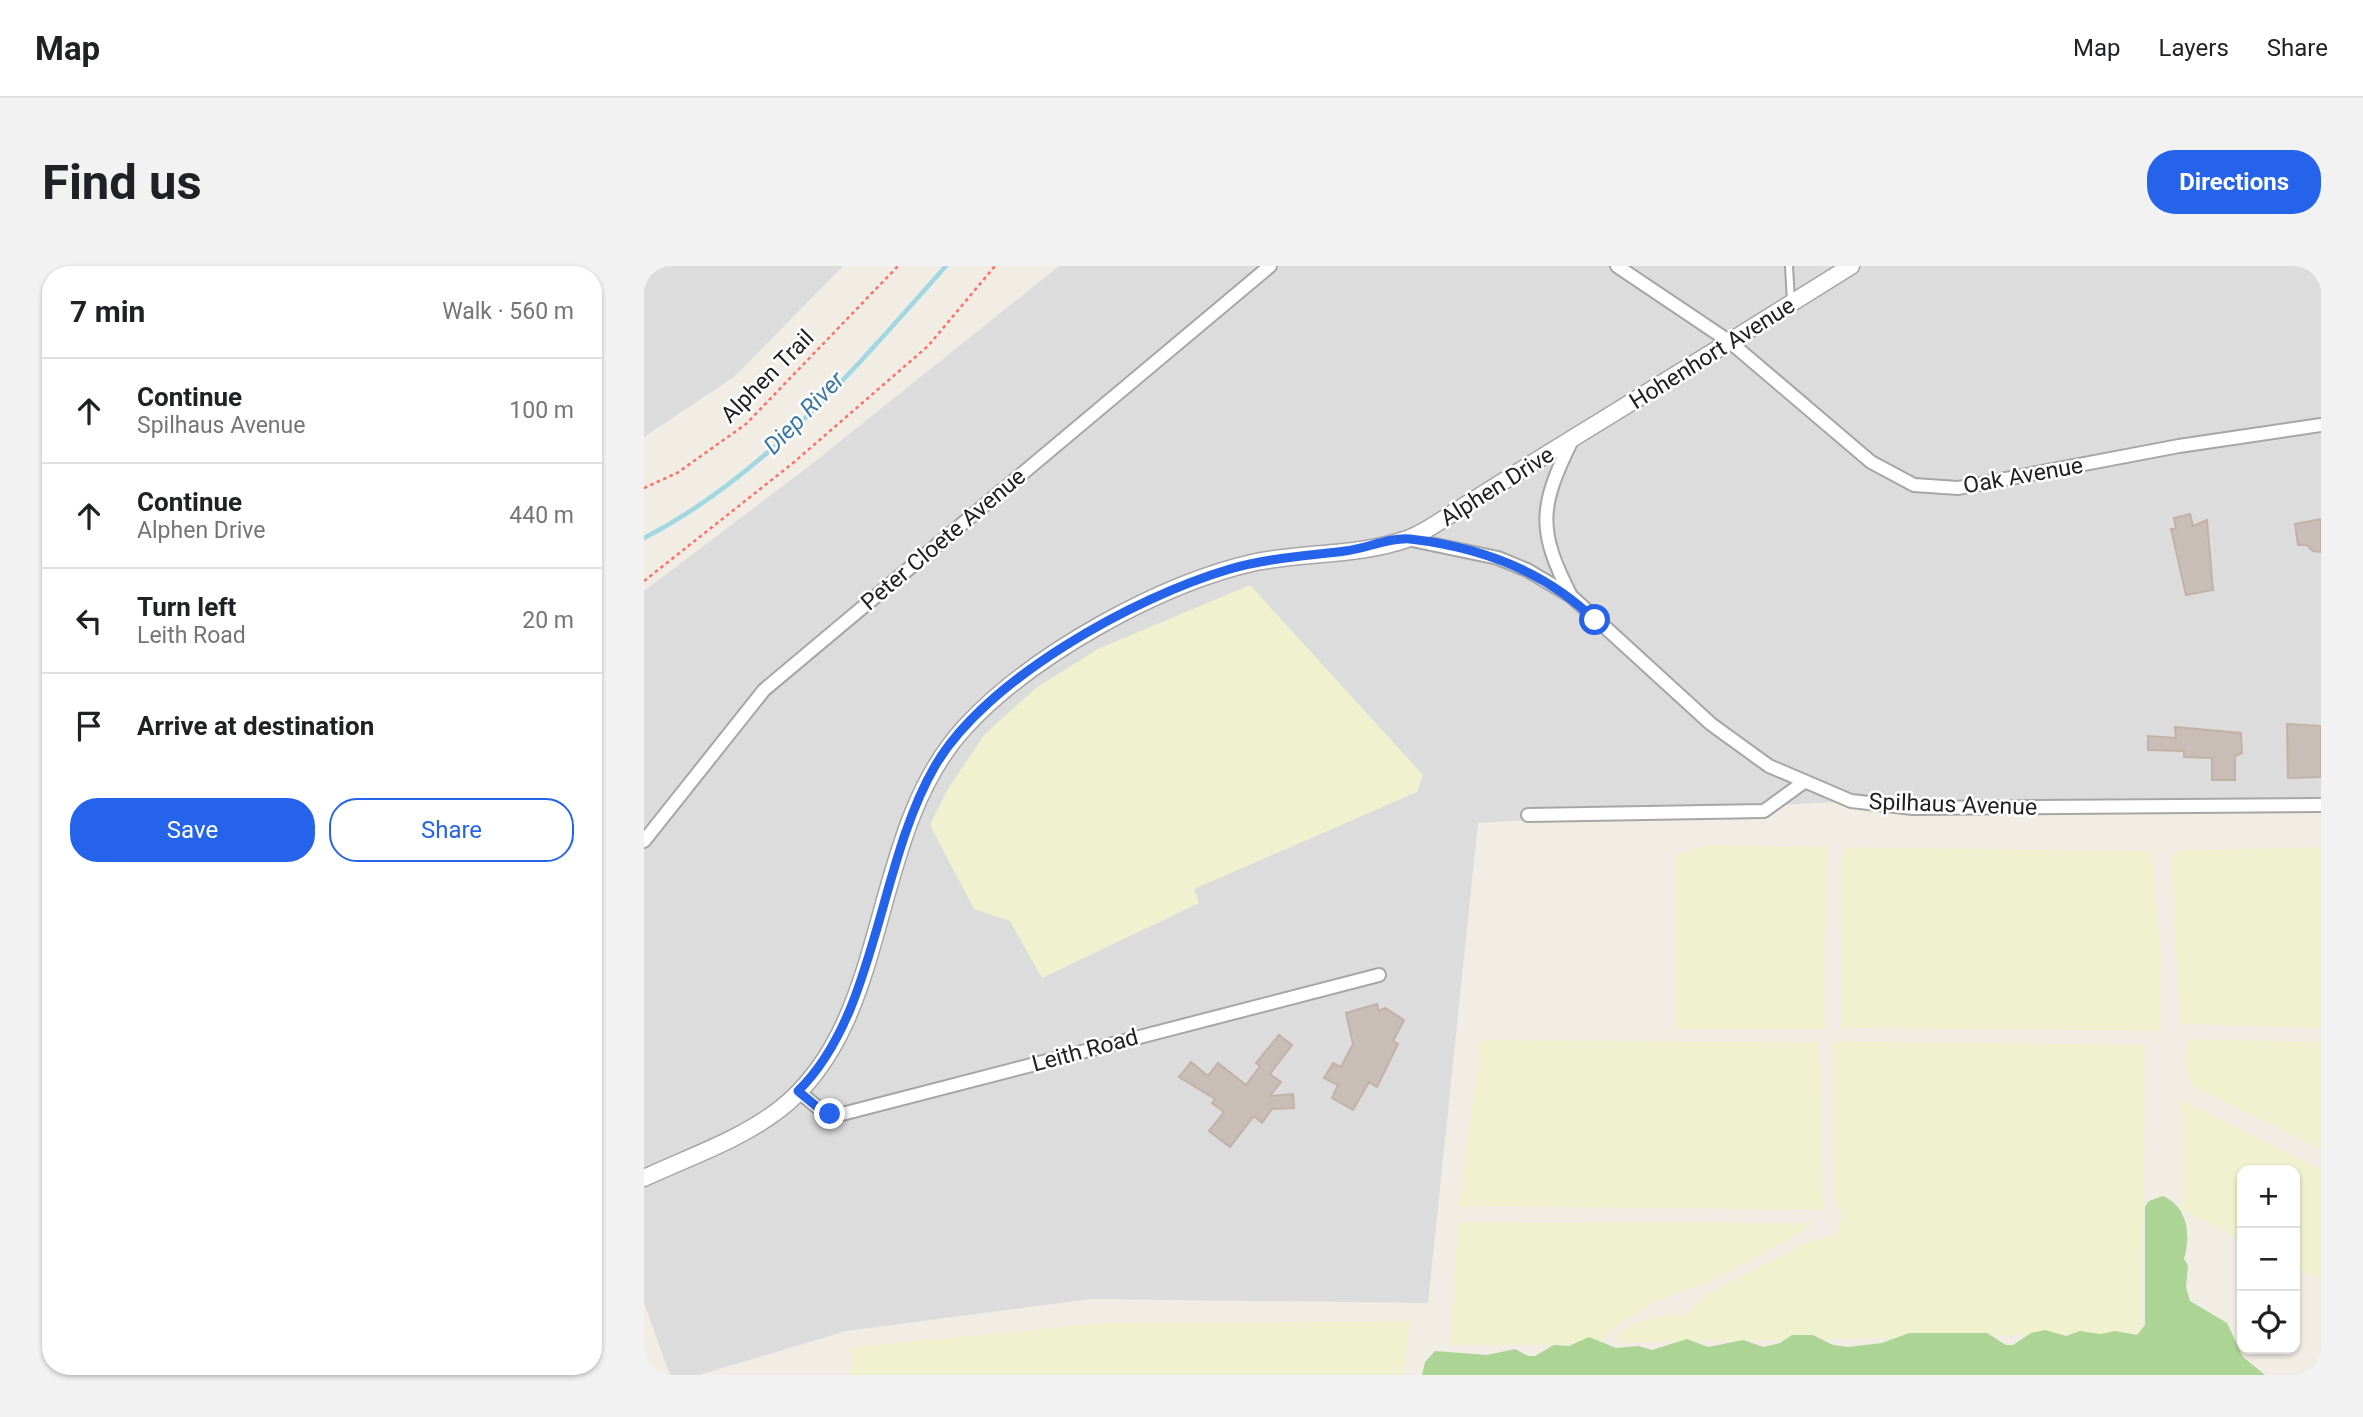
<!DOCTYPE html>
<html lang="en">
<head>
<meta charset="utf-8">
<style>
  body { margin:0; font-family:Roboto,sans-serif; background:#f2f2f2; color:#202124 }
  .controls { position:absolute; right:21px; bottom:21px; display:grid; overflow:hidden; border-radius:14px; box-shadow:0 2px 5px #0004 }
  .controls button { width:63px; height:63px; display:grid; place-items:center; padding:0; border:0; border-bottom:2px solid #e0e0e0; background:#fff; color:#202124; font:35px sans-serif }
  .stop { position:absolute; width:21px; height:21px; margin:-16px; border:5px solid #2563eb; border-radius:50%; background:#fff }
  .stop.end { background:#2563eb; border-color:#fff; box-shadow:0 2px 7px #0008 }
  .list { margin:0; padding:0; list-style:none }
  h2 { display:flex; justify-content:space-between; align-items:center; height:91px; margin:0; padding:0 28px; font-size:30px }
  h2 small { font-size:23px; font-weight:400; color:#757577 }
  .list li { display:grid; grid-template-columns:46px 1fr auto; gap:21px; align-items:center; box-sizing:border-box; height:105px; padding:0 28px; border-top:2px solid #e0e0e0 }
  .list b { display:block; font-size:26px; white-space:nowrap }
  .list p { margin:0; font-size:23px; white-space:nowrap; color:#757577 }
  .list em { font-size:23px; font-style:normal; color:#757577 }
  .actions { display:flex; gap:14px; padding:21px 28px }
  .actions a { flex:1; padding:16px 0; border:2px solid #2563eb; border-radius:28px; text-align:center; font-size:24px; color:#2563eb }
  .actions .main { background:#2563eb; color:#fff }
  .icon { flex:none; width:38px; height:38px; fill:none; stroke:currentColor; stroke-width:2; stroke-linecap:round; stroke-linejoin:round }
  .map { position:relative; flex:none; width:1677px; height:1109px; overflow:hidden; border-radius:28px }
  header { display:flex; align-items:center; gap:42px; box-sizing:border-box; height:98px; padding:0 35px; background:#fff; border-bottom:2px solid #e0e0e0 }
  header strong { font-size:33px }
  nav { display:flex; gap:38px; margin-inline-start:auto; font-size:24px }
  .intro { display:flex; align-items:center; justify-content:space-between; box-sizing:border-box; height:168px; padding:0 42px }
  h1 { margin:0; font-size:49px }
  .button { padding:18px 32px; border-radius:28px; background:#2563eb; color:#fff; font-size:24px; font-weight:700 }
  main { display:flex; gap:42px; padding:0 42px }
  aside { flex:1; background:#fff; border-radius:28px; box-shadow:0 2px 5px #0004 }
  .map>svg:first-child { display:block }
  .residential { fill:#dddcdc }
  .farmland { fill:#f0f1ce }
  .forest { fill:#abd495 }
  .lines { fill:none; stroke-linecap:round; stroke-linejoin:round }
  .stream { stroke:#a0d7e3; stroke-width:4.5 }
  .building { fill:#c9beb7; stroke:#c4b1a5; stroke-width:2 }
  .service-casing { stroke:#a6a6a6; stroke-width:10 }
  .minor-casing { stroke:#a6a6a6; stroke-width:16 }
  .tertiary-casing { stroke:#a6a6a6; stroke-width:19 }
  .path { stroke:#ff7067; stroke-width:2.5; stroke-dasharray:3.5 3.5; stroke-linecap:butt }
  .service { stroke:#fff; stroke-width:6 }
  .minor { stroke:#fff; stroke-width:12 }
  .tertiary { stroke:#fff; stroke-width:16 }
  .route { stroke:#2563eb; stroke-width:9 }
  .labels { text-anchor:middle; stroke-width:5; stroke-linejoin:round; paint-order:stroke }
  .street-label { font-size:23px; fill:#1f1f1f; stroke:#fff }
  .water-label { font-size:24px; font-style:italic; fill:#3c78a8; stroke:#fff }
</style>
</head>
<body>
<header>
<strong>Map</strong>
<nav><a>Map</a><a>Layers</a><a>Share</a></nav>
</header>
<div class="intro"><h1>Find us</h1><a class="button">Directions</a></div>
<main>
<aside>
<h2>7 min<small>Walk · 560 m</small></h2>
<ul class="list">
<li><svg class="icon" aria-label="ahead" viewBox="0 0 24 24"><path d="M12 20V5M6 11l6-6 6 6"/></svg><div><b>Continue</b><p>Spilhaus Avenue</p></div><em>100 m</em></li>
<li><svg class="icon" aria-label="ahead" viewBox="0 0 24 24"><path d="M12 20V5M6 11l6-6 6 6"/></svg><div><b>Continue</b><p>Alphen Drive</p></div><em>440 m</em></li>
<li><svg class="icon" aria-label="left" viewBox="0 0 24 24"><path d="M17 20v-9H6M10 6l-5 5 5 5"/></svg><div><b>Turn left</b><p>Leith Road</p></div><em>20 m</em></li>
<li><svg class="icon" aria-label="arrive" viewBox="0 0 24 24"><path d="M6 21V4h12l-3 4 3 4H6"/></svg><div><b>Arrive at destination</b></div></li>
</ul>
<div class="actions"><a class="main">Save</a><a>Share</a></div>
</aside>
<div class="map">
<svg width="1677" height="1109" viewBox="0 0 1677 1109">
  <rect width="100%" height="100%" fill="#f1ece4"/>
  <path class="residential" d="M0,0h199l-109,111 -90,60z
    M415,0h1262v539l-408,3 -62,-7 -373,22 -50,480 -337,-4 -245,32 -147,44h-29l-26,-72v-712l164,-124z"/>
  <path class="farmland" d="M606,319l173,190 -6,17 -223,97 5,14 -157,75 -32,-57 -36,-12 -44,-84 19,-38 36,-53 51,-46 62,-39z
    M1062,579l121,2 -2,182h-150l1,-174z
    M1202,581l306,4 10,118v56l-4,6 -317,-3 1,-175z
    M1677,581v181l-141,-4 -9,-167 9,-7z
    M1549,773l128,3v107l-128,-62 -8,-21 2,-22z
    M837,774l339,2 3,168 -364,-4z
    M1189,775l313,4 -5,288 -523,10 -2,-7 8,-7 31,-13 31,-1 19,-20 102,-53 29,-8 7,-22 -9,-10z
    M1538,834l139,70v110l-26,-13v-97h-53v70l-61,-31z
    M814,956l354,1 -1,4 -97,53 -61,23 -41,27 -13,15h-149z
    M767,1055l-8,54h-553l3,-28 249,-24z"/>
  <path class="forest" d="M1519,930c25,11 28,39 21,63l4,6 -2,22 4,14 37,22 16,34 22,18h-843l3,-13 10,-11 52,4 28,-6 13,7h7l19,-11 15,1 20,-9 27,11 22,-2 14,4 35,-11 21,8 35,-7 21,7 16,-4 12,-8h21l20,10 15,2 34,-4 27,-10h78l19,12h7l18,-12 14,-3 21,6 14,-5 21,3 14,-3 22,4 8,-10v-118l4,-6z"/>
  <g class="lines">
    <path class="stream" d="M0,272c121,-62 213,-172 302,-272"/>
  </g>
  <path class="building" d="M1546,248l3,12 14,-6 6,70 -27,5 -15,-66h5l-2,-11z
    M1677,253v33l-8,-1 -6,-6h-9l-3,-21z
    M1643,458l34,2v51l-33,1z
    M1531,461l66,6 1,20 -7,3v24h-23v-22l-28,-1v-6l-36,-1v-14l28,2z
    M733,738l2,7 6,-3 19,12 -11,21 5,3 -21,43 -8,-5 -16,28 -21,-12 6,-13 -14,-7 9,-15 8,4 12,-23 -7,-31z
    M635,769l13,10 -22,29 11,8 -11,14 23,-2 1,14 -22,1 -10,14 -8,-7 -24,31 -21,-16 15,-19 -12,-9 3,-4 -36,-22 12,-15 17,14 10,-13 28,22 14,-19 -4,-3z"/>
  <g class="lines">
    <defs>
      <path id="service" d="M1145,0l2,36"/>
      <path id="minor" d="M973,0l113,76 141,120 43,23 44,3 221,-42 142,-21
        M763,273l91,19 29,12 44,26 140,128 58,42 82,35 62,7 408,-3
        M927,330c-34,-66 -32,-89 1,-156
        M884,549l236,-4 40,-29
        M0,575l120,-151 506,-424
        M154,825l24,20 20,3 537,-139"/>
      <path id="tertiary" d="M0,912c45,-21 96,-38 136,-69 114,-89 86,-276 186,-383 67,-72 195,-143 290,-164 49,-10 103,-6 151,-23 17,-6 33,-18 49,-28 29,-18 59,-37 88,-55 103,-63 205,-126 307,-190"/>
    </defs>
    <use href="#service" class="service-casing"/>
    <use href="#minor" class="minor-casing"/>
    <use href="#tertiary" class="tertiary-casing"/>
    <path class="path" d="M0,222l33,-15 69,-49 152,-158
      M0,315l149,-118 135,-117 67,-80"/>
    <use href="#service" class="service"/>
    <use href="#minor" class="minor"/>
    <use href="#tertiary" class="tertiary"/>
  </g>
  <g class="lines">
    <path class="route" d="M186,848l-8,-3 -24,-20c79,-77 80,-227 137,-325 51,-87 199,-169 295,-197 38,-11 76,-13 115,-18 20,-2 45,-14 65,-12 70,8 135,32 185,81"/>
  </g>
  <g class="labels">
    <g class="street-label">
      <text transform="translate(1068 87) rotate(-32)" y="8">Hohenhort Avenue</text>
      <text transform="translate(123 110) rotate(-45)" y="8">Alphen Trail</text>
      <text transform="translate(1379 209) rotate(-10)" y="8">Oak Avenue</text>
      <text transform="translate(853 220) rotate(-32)" y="8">Alphen Drive</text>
      <text transform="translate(299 273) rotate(-40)" y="8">Peter Cloete Avenue</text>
      <text transform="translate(1309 538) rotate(2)" y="8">Spilhaus Avenue</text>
      <text transform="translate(441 784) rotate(-15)" y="8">Leith Road</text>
    </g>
    <g class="water-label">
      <text transform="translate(160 147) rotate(-46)" y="8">Diep River</text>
    </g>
  </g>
</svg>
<div class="controls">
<button>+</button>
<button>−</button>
<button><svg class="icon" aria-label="locate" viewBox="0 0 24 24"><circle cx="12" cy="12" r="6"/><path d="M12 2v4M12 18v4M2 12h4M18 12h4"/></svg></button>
</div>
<div class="stop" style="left:951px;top:354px"></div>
<div class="stop end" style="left:186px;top:848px"></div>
</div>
</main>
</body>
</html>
